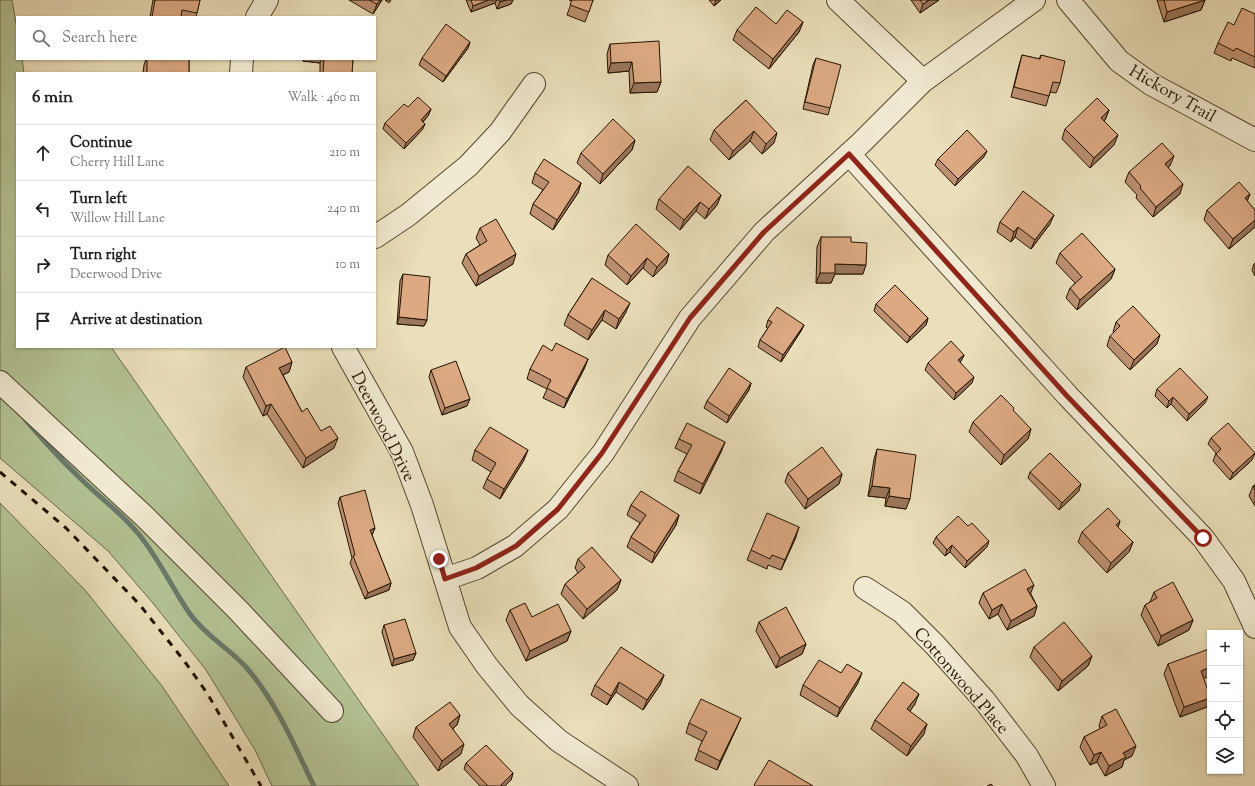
<!DOCTYPE html>
<html lang="en">
<head>
<meta charset="utf-8">
<style>
  body { margin:0; font-family:"Sorts Mill Goudy",serif; background:#f2f2f2; color:#222 }
  .controls { position:absolute; right:12px; bottom:12px; display:grid; overflow:hidden; border-radius:0px; box-shadow:0 1px 3px #0004 }
  .controls button { width:36px; height:36px; display:grid; place-items:center; padding:0; border:0; border-bottom:1px solid #e0e0e0; background:#fff; color:#222; font:20px sans-serif }
  .stop { position:absolute; width:12px; height:12px; margin:-9px; border:3px solid #8f2418; border-radius:50%; background:#fff }
  .stop.end { background:#8f2418; border-color:#fff; box-shadow:0 1px 4px #0008 }
  .list { margin:0; padding:0; list-style:none }
  h2 { display:flex; justify-content:space-between; align-items:center; height:52px; margin:0; padding:0 16px; font-size:17px }
  h2 small { font-size:13px; font-weight:400; color:#767676 }
  .list li { display:grid; grid-template-columns:26px 1fr auto; gap:12px; align-items:center; box-sizing:border-box; height:56px; padding:0 16px; border-top:1px solid #e0e0e0 }
  .list b { display:block; font-size:15px; white-space:nowrap }
  .list p { margin:0; font-size:13px; white-space:nowrap; color:#767676 }
  .list em { font-size:13px; font-style:normal; color:#767676 }
  .icon { flex:none; width:22px; height:22px; fill:none; stroke:currentColor; stroke-width:2; stroke-linecap:round; stroke-linejoin:round }
  .map { position:relative; flex:none; width:1255px; height:786px; overflow:hidden }
  .search { position:absolute; background:#fff; box-shadow:0 1px 3px #0004; left:16px; top:16px; width:360px; height:44px; display:flex; align-items:center; gap:10px; box-sizing:border-box; padding:0 14px; border-radius:0px; color:#767676; font-size:15px }
  .panel { position:absolute; background:#fff; box-shadow:0 1px 3px #0004; left:16px; top:72px; width:360px; height:276px; border-radius:0px }
  .map>svg:first-child { display:block }
  .green { fill:#b3c293; stroke:#6b6a4a }
  .lines { fill:none; stroke-linecap:round; stroke-linejoin:round }
  .stream { stroke:#69796a; stroke-width:5 }
  .minor-casing { stroke:#55462e; stroke-width:24 }
  .minor { stroke:#f1ead2; stroke-width:22 }
  .rail { stroke:#231300; stroke-width:3; stroke-dasharray:7 7; stroke-linecap:butt }
  .wall { fill:#bd9171; stroke:#231300 }
  .shaded-wall { fill:#9a765c; stroke:#231300 }
  .building { fill:#dca983; stroke:#231300 }
  .route { stroke:#8f2418; stroke-width:5 }
  .labels { text-anchor:middle; stroke-width:3; stroke-linejoin:round; paint-order:stroke }
  .street-label { font-size:17px; fill:#231300; stroke:#f1ead2 }
</style>
</head>
<body>
<div class="map">
<svg width="1255" height="786" viewBox="0 0 1255 786">
  <rect width="100%" height="100%" fill="#eadfba"/>
  <filter id="stains"><feTurbulence type="fractalNoise" baseFrequency=".005" numOctaves="4"/><feColorMatrix values="0 0 0 0 .2 0 0 0 0 .09 0 0 0 0 .02 0 0 0 .5 -.17"/></filter>
  <radialGradient id="worn" r=".72"><stop offset=".6" stop-color="#630" stop-opacity="0"/><stop offset="1" stop-color="#630" stop-opacity=".3"/></radialGradient>
  <path class="green" d="M0,0h12l5,29v30h5l2,14h-7v274h94l308,439h-147l-17,-36 -49,-80 -54,-68 -44,-51 -108,-93z
    M0,503l85,87 77,96 67,100h-229z"/>
  <g class="lines">
    <path class="stream" d="M25,419c18,21 36,41 56,60 18,18 38,32 55,52 22,25 35,56 54,83 16,22 37,33 55,52 31,35 49,79 69,120"/>
    <defs>
      <path id="minor" d="M838,0l85,81
        M1068,0l51,61 32,23 104,56
        M257,17l10,-17
        M241,73l1,-14
        M849,154l218,241 136,143 31,43 21,46
        M375,237l33,-22 60,-49 32,-34 34,-48
        M343,347l59,105 20,53 38,122 27,39 32,39 40,36 68,45
        M0,382l144,134 94,94 94,101
        M445,579l32,-11 38,-22 43,-37 45,-56 87,-135 74,-86 97,-89 62,-62 111,-81
        M865,588l37,24 33,33 49,55 43,56 17,30"/>
    </defs>
    <use href="#minor" class="minor-casing"/>
    <use href="#minor" class="minor"/>
    <path class="rail" d="M0,472l66,56 74,77 45,57 22,31 54,93"/>
  </g>
  <path class="wall" d="M153,0h47l-3,13 -1,4h-46z
    M349,0h33l-9,14z
    M385,0h6l-2,3z
    M466,0h47l-2,4 -14,5 -2,-6 -24,9z
    M569,0h24l-8,22 -18,-7 5,-14z
    M709,0h12l-7,6z
    M911,0h28l-19,13z
    M1157,0h48l-4,10 -37,12z
    M1255,14v54l-23,-10 -1,3 -17,-8 4,-10 16,-18z
    M803,22l-4,10 -30,37 -36,-29 4,-10 39,-6z
    M470,42l-2,6 -25,34 -24,-17 3,-7z
    M610,44l51,38 -4,10 -27,1 -1,-22 -21,2 -1,-19z
    M1022,55l17,4 2,-4 19,28 -4,10 -6,-1 -4,14 -35,-9 8,-32z
    M816,58l14,50 -2,7 -25,-6 10,-44z
    M146,59h43v14h-46l1,-8z
    M303,59h50l-1,14h-32v-10l-17,-2z
    M746,100l28,43 -12,11 -12,-13 -21,19 -19,-20 4,-10z
    M408,107l23,2 -3,7 -5,6 2,2 -3,6 -18,19 -21,-20 2,-6z
    M1109,110l-4,10 -1,1 10,24 -24,23 -28,-29 3,-10z
    M635,140l-3,10 -32,34 -23,-21 4,-10z
    M984,157l-29,29 -20,-21 3,-6z
    M1170,166l-2,1 12,27 -27,23 -17,-19 1,-3 -12,-13 4,-10z
    M535,173l46,10 -3,10 -25,37 -23,-16 3,-10 10,-14 -11,-7z
    M1250,194l-3,7 8,9v17l-26,22 -25,-29 3,-10z
    M721,195l-4,10 -12,14 -9,-8 -16,19 -24,-21 3,-10z
    M1000,222l50,2 -19,25 -16,-12 -4,5 -14,-10z
    M480,228l33,36 -37,22 -14,-23 4,-9 14,-9 -4,-7z
    M821,237l30,5 12,32h-28l-4,9h-15l1,-36z
    M1060,253l55,16 -4,10 -34,31 -11,-12 4,-10 5,-5 -19,-20z
    M669,254l-3,10 -13,13 -10,-9 -16,17 -22,-20 3,-10z
    M1255,263v13l-3,-6 2,-6z
    M403,274l24,46 -3,6 -27,-2 3,-43z
    M592,278l34,34 -10,17 -14,-9 -14,20 -24,-15 4,-10z
    M876,304l52,14 -2,7 -19,18 -33,-32z
    M768,320l36,5 -3,6 -20,31 -23,-15 2,-7 8,-12 -2,-1z
    M1116,322l41,22 -27,26 -23,-24 3,-10 4,-3 -1,-1z
    M552,351l36,8 -4,10 -20,39 -21,-10 4,-9 -20,-10 3,-10z
    M964,355l-3,6 -1,1 12,21 -18,17 -29,-30 3,-7z
    M292,362l-3,10 -6,3 19,37 19,19 13,17 -31,20 -36,-54 -4,2 -20,-39 3,-10z
    M431,370l36,36 -25,9 -13,-38z
    M751,383l-2,7 -22,33 -23,-15 3,-7z
    M1157,389l48,14 -18,18 -16,-17 -4,4 -12,-12z
    M973,422l58,7 -3,10 -27,26 -32,-33z
    M1211,438l41,22 -22,20 -17,-19 3,-8 -8,-9z
    M679,439l46,3 -4,10 -21,42 -26,-13 4,-10 9,-17 -12,-6z
    M877,449l29,60 -21,-3 1,-8 -18,-2 6,-37z
    M475,450l49,10 -24,39 -17,-11 4,-9 4,-7 -19,-12z
    M1030,472l49,19 -20,19 -31,-32z
    M788,473l54,1 -3,10 -34,25 -20,-27z
    M1255,485v21l-6,-10 4,-10z
    M340,497l35,31 -3,7 19,48 -2,7 -24,9 -15,-36 2,-5 -14,-55z
    M631,505l48,10 -3,10 -24,38 -25,-16 4,-10 9,-14 -13,-8z
    M1120,521l-2,6 15,15 -4,10 -22,21 -29,-31 4,-10z
    M796,537l-15,33 -13,-5 -1,4 -20,-9 4,-10z
    M936,537l51,10 -22,21 -15,-16 -5,4 -12,-13z
    M578,559l43,21 -4,10 -34,29 -22,-25 4,-10 13,-11 -3,-5z
    M1154,592l39,28 -4,10 -31,16 -17,-31 4,-10 5,-3z
    M983,593l48,1 6,12 -3,10 -27,14 -9,-16 -9,5 -10,-16z
    M510,610l22,7 39,14 -4,10 -41,20 -20,-41z
    M759,622l47,22 -4,10 -26,14 -20,-37z
    M384,625l32,28 -3,7 -21,6 -10,-34z
    M1034,647l58,9 -4,10 -30,25 -28,-34z
    M1210,653v23l-7,2 4,29 -27,10 -16,-43 4,-10z
    M841,673l17,10 -21,34 -37,-22 3,-10z
    M664,675l-4,10 -17,25 -27,-18 -9,13 -16,-10 4,-10z
    M915,704l-5,7 14,23 -17,22 -36,-27 4,-9z
    M460,715l-3,10 -4,3 8,26 -23,17 -25,-34 3,-10z
    M1102,716l30,40 -8,4 -2,7 -17,9 -8,-14 -7,3 -10,-18 4,-10 16,-8 -1,-3z
    M689,723l48,4 -20,43 -22,-10 7,-19 -16,-8z
    M466,763l47,10 -2,7 -6,6h-25l-16,-17z"/>
  <path class="shaded-wall" d="M380,0h2l-9,14 4,-10z
    M488,0h9l-2,3 -24,9 2,-6z
    M506,0h7l-2,4 -14,5 3,-7z
    M716,0h5l-7,6z
    M929,0h10l-19,13 3,-9z
    M1205,0l-4,10 -37,12 3,-10z
    M803,22l-4,10 -30,37 4,-10z
    M470,42l-2,6 -25,34 3,-6z
    M304,59h18l-2,4 -17,-2z
    M632,62l-3,9 -21,2 3,-10z
    M661,82l-4,10 -27,1 4,-10z
    M431,109l-3,7 -10,10 3,-6z
    M1109,110l-4,10 -8,8 4,-10z
    M425,124l-3,6 -18,19 2,-6z
    M754,131l-4,10 -21,19 4,-9z
    M777,133l-3,10 -12,11 4,-10z
    M1118,135l-4,10 -24,23 4,-10z
    M635,140l-3,10 -32,34 3,-10z
    M987,151l-3,6 -29,29 3,-7z
    M1174,156l-4,10 -9,7 4,-9z
    M581,183l-3,10 -25,37 4,-10z
    M1183,184l-3,10 -27,23 3,-10z
    M1250,194l-4,10 -1,-6z
    M721,195l-4,10 -12,14 4,-10z
    M700,202l-4,9 -16,19 4,-10z
    M1054,215l-4,9 -19,25 4,-9z
    M1255,220v7l-26,22 4,-10z
    M1018,227l-3,10 -4,5 3,-10z
    M516,254l-3,10 -37,22 3,-10z
    M669,254l-3,10 -13,13 4,-10z
    M647,258l-4,10 -16,17 4,-9z
    M835,264l31,1 -3,9h-28l-4,9h-15l4,-10z
    M1115,269l-4,10 -34,31 3,-10z
    M630,303l-4,9 -10,17 3,-10z
    M605,310l-3,10 -14,20 4,-10z
    M399,317l28,3 -3,6 -27,-2z
    M928,318l-2,7 -19,18 3,-6z
    M804,325l-3,6 -20,31 2,-7z
    M1160,335l-3,9 -27,26 4,-10z
    M964,355l-3,6 -5,6 2,-7z
    M588,359l-4,10 -20,39 3,-9z
    M292,362l-3,10 -13,6 3,-10z
    M974,377l-2,6 -18,17 2,-7z
    M751,383l-2,7 -22,33 2,-7z
    M1173,397l-2,7 -4,4 2,-7z
    M1208,397l-3,6 -18,18 2,-7z
    M470,399l-3,7 -25,9 3,-7z
    M271,404l-4,10 -4,2 3,-10z
    M1031,429l-3,10 -27,26 3,-10z
    M338,438l-4,10 -31,20 3,-10z
    M725,442l-4,10 -21,42 3,-10z
    M528,450l-4,10 -24,39 4,-10z
    M1255,453l-3,7 -22,20 3,-7z
    M842,474l-3,10 -34,25 3,-10z
    M1081,484l-2,7 -20,19 3,-7z
    M872,486l18,2 -4,10 -18,-2z
    M889,496l21,3 -4,10 -21,-3z
    M679,515l-3,10 -24,38 3,-10z
    M1120,521l-3,10 -1,-6z
    M799,527l-3,10 -15,33 4,-10z
    M375,528l-3,7 -5,1 3,-6z
    M989,541l-2,6 -22,21 2,-7z
    M1133,542l-4,10 -22,21 4,-10z
    M952,545l-2,7 -5,4 2,-6z
    M621,580l-4,10 -34,29 4,-10z
    M391,583l-2,7 -24,9 3,-6z
    M1034,585l-4,10 -3,-6z
    M1002,604l-4,10 -9,5 3,-9z
    M1037,606l-3,10 -27,14 4,-9z
    M1193,620l-4,10 -31,16 3,-10z
    M571,631l-4,10 -41,20 4,-10z
    M806,644l-4,10 -26,14 4,-10z
    M416,653l-3,7 -21,6 2,-7z
    M1092,656l-4,10 -30,25 4,-10z
    M1210,667v9l-13,5 4,-10z
    M862,673l-4,10 -21,34 3,-9z
    M664,675l-4,10 -17,25 4,-10z
    M619,682l-3,10 -9,13 4,-9z
    M919,694l-4,10 -11,15 3,-10z
    M1210,698l-3,9 -27,10 4,-10z
    M460,715l-3,10 -11,9 3,-10z
    M741,718l-4,9 -20,43 3,-9z
    M927,724l-3,10 -17,22 4,-10z
    M464,744l-3,10 -23,17 4,-10z
    M1136,746l-4,10 -8,4 -2,7 -17,9 4,-10 14,-13z
    M1101,752l-4,10 -7,3 4,-10z
    M513,773l-2,7 -6,6h-5z"/>
  <path class="building" d="M155,0h45l-3,13 -15,-3 -1,7h-29z
    M369,0h11l-3,4z
    M471,0h17l-15,6z
    M499,0h7l-6,2z
    M572,0h21l-4,12 -19,-7z
    M920,0h9l-6,4z
    M1164,0h41l-38,12z
    M756,7l20,17 11,-14 16,12 -30,37 -36,-29z
    M1242,8l13,6v43l-19,-9 -2,3 -16,-8 10,-21 6,3z
    M446,24l24,18 -24,34 -24,-18z
    M659,41l2,41 -27,1 -2,-21 -21,1 -1,-19z
    M1022,55l18,4 1,-4 24,6 -5,22 -7,-1 -4,14 -35,-9z
    M816,58l25,7 -11,43 -25,-6z
    M147,59h42v14h-42z
    M324,59h29l-1,14h-29z
    M418,97l13,12 -10,11 4,4 -19,19 -21,-20 19,-19 4,3z
    M1097,98l12,12 -8,8 17,17 -24,23 -29,-29z
    M746,100l31,33 -11,11 -12,-13 -21,20 -19,-21z
    M613,119l22,21 -32,34 -22,-21z
    M967,130l20,21 -29,28 -20,-20z
    M1162,143l12,13 -9,8 18,20 -27,23 -16,-19 1,-2 -12,-14z
    M544,159l37,24 -24,37 -24,-16 16,-22 -14,-9z
    M688,166l33,29 -12,14 -9,-7 -16,18 -25,-21z
    M1239,182l11,12 -5,4 10,12v10l-22,19 -26,-29z
    M1023,191l31,24 -19,25 -17,-13 -4,5 -14,-10z
    M496,219l20,35 -37,22 -13,-22 21,-13 -7,-13z
    M636,224l33,30 -12,13 -10,-9 -16,18 -23,-21z
    M1082,233l33,36 -35,31 -10,-12 12,-11 -22,-24z
    M821,237h30v5l16,1 -1,22 -31,-1v9h-15z
    M403,274l27,3 -3,43 -28,-3z
    M592,278l38,25 -11,16 -14,-9 -13,20 -24,-15z
    M895,285l33,33 -18,19 -34,-33z
    M1133,306l27,29 -26,25 -24,-24 10,-10 -4,-4z
    M777,307l27,18 -21,30 -23,-15 12,-18 -4,-2z
    M951,341l13,14 -6,5 16,17 -18,16 -28,-30z
    M556,343l32,16 -21,40 -20,-11 4,-8 -21,-11 13,-24 9,6z
    M285,347l7,15 -13,6 23,44 5,-4 14,23 9,-5 8,12 -32,20 -35,-54 -5,2 -20,-39z
    M456,361l14,38 -25,9 -14,-38z
    M729,368l22,15 -22,33 -22,-15z
    M1180,368l28,29 -19,17 -16,-17 -4,4 -12,-12z
    M1001,395l13,13 -1,2 18,19 -27,26 -31,-33z
    M687,423l38,19 -22,42 -25,-13 14,-26 -13,-6z
    M1228,423l27,30 -22,20 -17,-19 5,-5 -10,-11z
    M490,427l38,23 -24,39 -17,-10 9,-16 -21,-13z
    M822,447l20,27 -34,25 -20,-26z
    M877,449l39,6 -6,44 -21,-3 1,-8 -18,-2z
    M1050,453l31,31 -19,19 -32,-31z
    M1255,485v5l-2,-4z
    M365,490l10,38 -5,2 21,53 -23,10 -15,-37 2,-1 -15,-58z
    M641,491l38,24 -24,38 -24,-16 15,-22 -15,-10z
    M1108,508l12,13 -4,4 17,17 -22,21 -29,-31z
    M767,513l32,14 -14,33 -13,-5 -2,4 -19,-9z
    M958,516l10,10 4,-3 17,18 -22,20 -15,-16 -5,5 -11,-13z
    M592,547l29,33 -34,29 -22,-25 20,-17 -7,-8z
    M1025,569l9,16 -7,4 10,17 -26,15 -9,-17 -10,6 -9,-17z
    M1173,582l20,38 -32,16 -16,-31 12,-7 -3,-6z
    M525,603l7,14 26,-13 13,27 -41,20 -20,-41z
    M786,607l20,37 -26,14 -21,-36z
    M405,619l11,34 -22,6 -10,-34z
    M1064,622l28,34 -30,25 -28,-34z
    M621,647l43,28 -17,25 -28,-18 -8,14 -16,-11z
    M1209,649l1,4v14l-9,4 9,25v2l-26,9 -16,-43z
    M819,660l22,13 6,-9 15,9 -22,35 -37,-23z
    M903,682l16,12 -12,15 20,15 -16,22 -36,-26z
    M701,699l40,19 -21,43 -22,-11 9,-18 -18,-9z
    M450,702l10,13 -11,9 15,20 -22,17 -26,-34z
    M1116,709l20,37 -13,7 3,4 -17,9 -8,-14 -7,3 -10,-18 23,-12 -5,-9z
    M486,745l27,28 -13,13h-12l-22,-23z
    M769,760l44,26h-58l-1,-1z
    M991,784l2,2h-6z"/>
  <g class="lines">
    <path class="route" d="M439,559l6,20 31,-11 40,-22 42,-37 44,-56 88,-135 74,-86 85,-78 218,242 136,142"/>
  </g>
  <g class="labels">
    <g class="street-label">
      <text transform="translate(1173 93) rotate(30)" y="6">Hickory Trail</text>
      <text transform="translate(384 426) rotate(63)" y="6">Deerwood Drive</text>
      <text transform="translate(962 680) rotate(49)" y="6">Cottonwood Place</text>
    </g>
  </g>
  <rect width="100%" height="100%" filter="url(#stains)"/>
  <rect width="100%" height="100%" fill="url(#worn)"/>
</svg>
<div class="controls">
<button>+</button>
<button>−</button>
<button><svg class="icon" aria-label="locate" viewBox="0 0 24 24"><circle cx="12" cy="12" r="6"/><path d="M12 2v4M12 18v4M2 12h4M18 12h4"/></svg></button>
<button><svg class="icon" aria-label="layers" viewBox="0 0 24 24"><path d="M12 4l9 5-9 5-9-5zM3 14l9 5 9-5"/></svg></button>
</div>
<div class="stop" style="left:1203px;top:538px"></div>
<div class="stop end" style="left:439px;top:559px"></div>
<div class="search"><svg class="icon" aria-label="search" viewBox="0 0 24 24"><circle cx="10" cy="10" r="6"/><path d="M15 15l6 6"/></svg>Search here</div>
<section class="panel">
<h2>6 min<small>Walk · 460 m</small></h2>
<ul class="list">
<li><svg class="icon" aria-label="ahead" viewBox="0 0 24 24"><path d="M12 20V5M6 11l6-6 6 6"/></svg><div><b>Continue</b><p>Cherry Hill Lane</p></div><em>210 m</em></li>
<li><svg class="icon" aria-label="left" viewBox="0 0 24 24"><path d="M17 20v-9H6M10 6l-5 5 5 5"/></svg><div><b>Turn left</b><p>Willow Hill Lane</p></div><em>240 m</em></li>
<li><svg class="icon" aria-label="right" viewBox="0 0 24 24"><path d="M7 20v-9h11M14 6l5 5-5 5"/></svg><div><b>Turn right</b><p>Deerwood Drive</p></div><em>10 m</em></li>
<li><svg class="icon" aria-label="arrive" viewBox="0 0 24 24"><path d="M6 21V4h12l-3 4 3 4H6"/></svg><div><b>Arrive at destination</b></div></li>
</ul>
</section>
</div>
</body>
</html>
